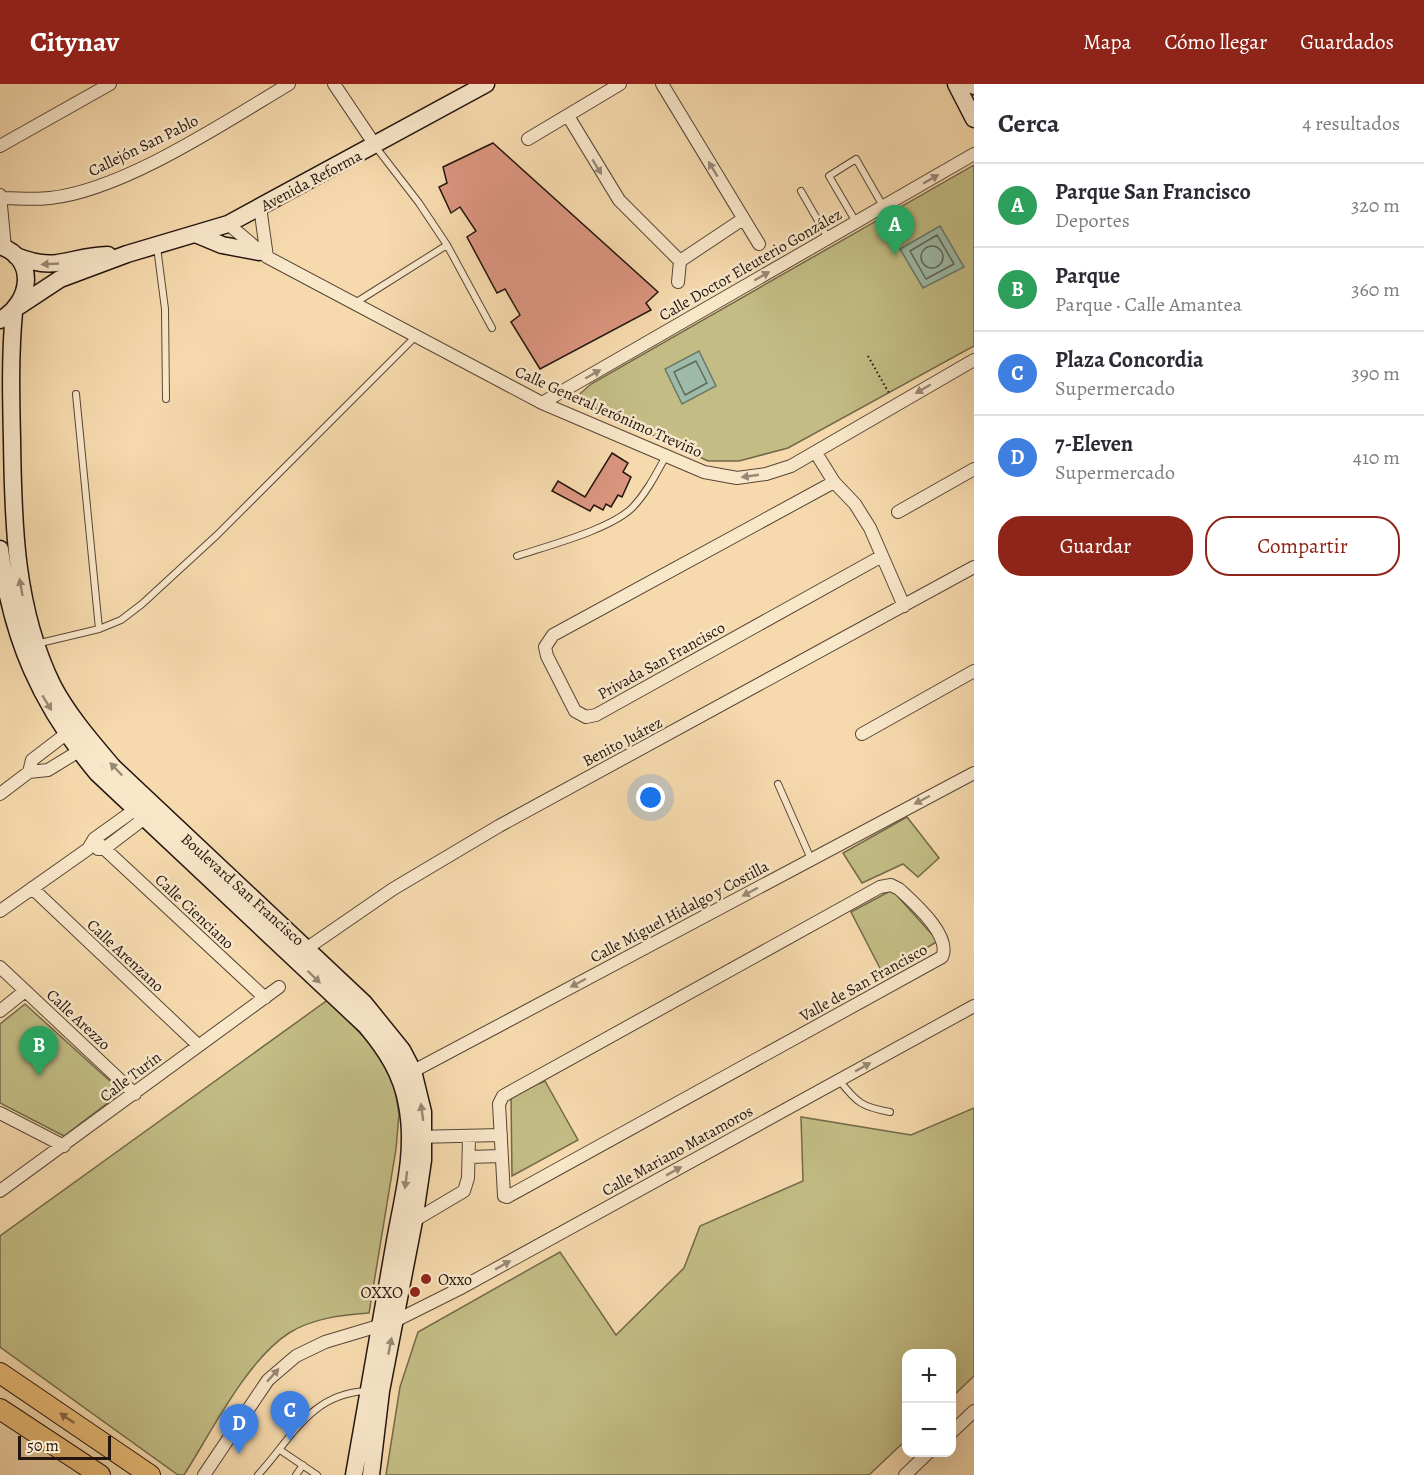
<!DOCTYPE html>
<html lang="es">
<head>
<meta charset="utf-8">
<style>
  body { margin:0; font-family:Alegreya,serif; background:#f7f7f7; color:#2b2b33 }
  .controls { position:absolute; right:18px; bottom:18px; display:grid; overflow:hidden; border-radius:12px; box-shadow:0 6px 24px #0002 }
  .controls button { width:54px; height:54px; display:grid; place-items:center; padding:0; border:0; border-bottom:2px solid #e1e1e2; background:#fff; color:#2b2b33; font:30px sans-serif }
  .scale { position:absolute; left:18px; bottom:15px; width:93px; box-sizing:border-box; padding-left:6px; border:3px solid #23150e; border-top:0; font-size:16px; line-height:21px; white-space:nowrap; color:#23150e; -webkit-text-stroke:4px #f9e7ca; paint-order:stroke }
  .you { position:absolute; left:651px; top:714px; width:21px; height:21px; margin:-15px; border:4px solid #fff; border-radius:50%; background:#1a73e8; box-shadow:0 0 0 9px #1a73e833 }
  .badge { display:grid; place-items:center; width:39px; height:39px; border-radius:50%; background:#8f2418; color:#fff; font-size:20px; font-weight:700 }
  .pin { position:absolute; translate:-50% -50px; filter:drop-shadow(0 2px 3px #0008) }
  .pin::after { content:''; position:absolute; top:32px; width:21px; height:18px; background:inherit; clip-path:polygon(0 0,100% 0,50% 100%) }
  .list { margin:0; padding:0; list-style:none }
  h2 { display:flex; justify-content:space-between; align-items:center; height:78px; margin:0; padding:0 24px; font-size:26px }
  h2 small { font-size:20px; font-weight:400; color:#7c7c81 }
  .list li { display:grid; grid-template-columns:39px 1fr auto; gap:18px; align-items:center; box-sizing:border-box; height:84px; padding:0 24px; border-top:2px solid #e1e1e2 }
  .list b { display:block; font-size:22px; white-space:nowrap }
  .list p { margin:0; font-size:20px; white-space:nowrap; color:#7c7c81 }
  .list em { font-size:20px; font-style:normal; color:#7c7c81 }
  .actions { display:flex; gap:12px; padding:18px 24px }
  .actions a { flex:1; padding:14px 0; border:2px solid #8f2418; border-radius:24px; text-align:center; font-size:21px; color:#8f2418 }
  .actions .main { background:#8f2418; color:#fff }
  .map { position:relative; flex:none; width:974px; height:1391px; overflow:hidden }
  header { display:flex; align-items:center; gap:36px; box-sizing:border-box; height:84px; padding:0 30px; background:#8f2418; color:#fff }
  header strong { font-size:28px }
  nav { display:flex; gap:33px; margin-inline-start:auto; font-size:21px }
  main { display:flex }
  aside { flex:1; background:#fff }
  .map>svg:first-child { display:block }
  .green { fill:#c3bd85; stroke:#73694a; stroke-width:1.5 }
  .water { fill:#9dbba8; stroke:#6c796a; stroke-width:1.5 }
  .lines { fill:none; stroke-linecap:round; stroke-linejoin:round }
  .shore { stroke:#60685b; stroke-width:1.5 }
  .building { fill:#db957f; stroke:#23150e; stroke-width:1.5 }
  .lane-casing { stroke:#584636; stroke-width:8 }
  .street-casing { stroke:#584636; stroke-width:14 }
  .secondary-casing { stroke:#23150e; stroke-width:19 }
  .primary-casing { stroke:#23150e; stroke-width:22 }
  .path { stroke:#23150e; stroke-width:2; stroke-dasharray:1.5 3; stroke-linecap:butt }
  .lane { stroke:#f9e7ca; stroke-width:6 }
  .street { stroke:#f9e7ca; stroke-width:12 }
  .secondary { stroke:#f9e7ca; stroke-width:16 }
  .primary { stroke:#ebbd76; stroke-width:20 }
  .oneway { fill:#998875 }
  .oneway2 { fill:#876942 }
  .poi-dot { fill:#8f2418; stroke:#f9e7ca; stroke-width:2 }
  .labels { text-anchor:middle; stroke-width:5; stroke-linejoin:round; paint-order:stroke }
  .street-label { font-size:16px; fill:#23150e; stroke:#f9e7ca }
  .poi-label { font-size:16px; fill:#23150e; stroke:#f9e7ca; text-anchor:start }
</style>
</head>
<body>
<header>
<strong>Citynav</strong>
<nav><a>Mapa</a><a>Cómo llegar</a><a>Guardados</a></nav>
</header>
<main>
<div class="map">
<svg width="974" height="1391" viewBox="0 0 974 1391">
  <rect width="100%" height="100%" fill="#f6daad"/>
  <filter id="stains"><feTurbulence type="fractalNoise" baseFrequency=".00333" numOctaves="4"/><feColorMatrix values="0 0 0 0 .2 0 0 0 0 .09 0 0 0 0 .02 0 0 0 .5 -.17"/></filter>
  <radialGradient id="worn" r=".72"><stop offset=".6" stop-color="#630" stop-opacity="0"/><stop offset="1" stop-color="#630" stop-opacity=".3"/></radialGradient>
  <path class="green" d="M974,81v181l-186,102 -49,13h-31l-134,-62 17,-15z
    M907,733l32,41 -21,19 -15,-13 -41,19 -19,-30z
    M892,806l46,51 -55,33 -32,-62z
    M329,915l55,60 10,24 5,31 -3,35 -27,164c-27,2 -56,5 -80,20 -42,27 -77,98 -105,142h-6l-178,-128v-111z
    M25,920l97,88 -58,44 -64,-33v-79z
    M545,997l33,59 -66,36 -1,-81z
    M974,1024v268l-22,21v-43h-46v86l-37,35h-483l14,-88 18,-55 142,-80 56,83 68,-67 16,-42 103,-45 -2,-64 110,18z"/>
  <path class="water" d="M940,142l24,41 -41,21 -23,-39z
    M699,267l17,35 -34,18 -17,-35z"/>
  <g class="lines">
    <path class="shore" d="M937,151l17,29 -28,15 -16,-28z
      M921 173a11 11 0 1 1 22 0a11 11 0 1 1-22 0Z
      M696,277l11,22 -22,12 -11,-23z"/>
  </g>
  <path class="building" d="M493,59l165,149 -12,11 5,7 -111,59 -29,-47 9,-7 -15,-26 -8,4 -30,-56 9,-6 -16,-24 -9,6 -12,-26 8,-4 -4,-16z
    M612,369l16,10 -5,9 8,5 -9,20 -4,-2 -7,12 -5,-3 -3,6 -9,-5 -4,6 -38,-20 6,-10 27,16z"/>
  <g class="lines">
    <defs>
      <path id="lane" d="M375,62l44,57 28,42 45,83
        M801,107l27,47
        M856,138l-27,-46 27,-17 27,47
        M157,163l8,62 1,90
        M355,219l92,-58
        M76,310l23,235
        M517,472c30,-10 95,-27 116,-49 14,-15 23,-33 33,-51
        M36,560l63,-15 22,-9 21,-16 75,-69 200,-200
        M778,700l33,75
        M839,996c18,23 23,27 51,32
        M280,1366l37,25
        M258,1391c34,-37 52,-81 108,-84
        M296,1391l7,-10"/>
      <path id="street" d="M334,0l41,61
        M662,0l97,160
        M568,32l51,84 61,61
        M528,55l92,-55
        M0,62l110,-62
        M0,111l5,53
        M0,114c17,0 34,2 50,0 74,-8 175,-76 239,-114
        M260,123l7,50
        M228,140l39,33 275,146 162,69 33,6 29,-4 25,-8 183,-106
        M680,177l63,-42
        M678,198l2,-21
        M542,319l432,-249
        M816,369l18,29 21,22 15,24 34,78
        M834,398l-281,153 -8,12 2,9 28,55 11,6 10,-2 286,-159
        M898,428l76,-43
        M862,650l112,-63
        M29,688l3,-12 34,-26
        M0,710l29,-22 19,-2 31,-19
        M94,755l171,159
        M98,765h6l46,-35
        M891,801l8,4c15,14 53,47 43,68l-435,240 -3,-1 -5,-92 4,-8 377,-209z
        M32,804l166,157
        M0,827l88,-62 6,-10 46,-33
        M300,869l93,-64 106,-63 475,-259
        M0,883l135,127
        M0,927l25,-20
        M406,991l568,-302
        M0,1029l64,33
        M415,1053l86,-2
        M469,1073l32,-1
        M0,1107l279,-204
        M410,1139l54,-32 4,-13 1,-41
        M952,1348l22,-21
        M204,1391l64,-95 28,-24 29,-14 70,-21 64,-32 515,-283
        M905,1391l24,-23"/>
      <path id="secondary" d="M956,0l18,35
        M973,0l1,2
        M198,151l24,10 37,7
        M0,162c38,13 31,57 0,74
        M16,172c42,17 52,0 92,-1
        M19,222l41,-27 67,-25 101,-30 258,-140
        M14,228c-4,42 -3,85 -2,128 1,84 3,169 41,246 16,30 38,55 60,81l251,236 38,47 11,21 10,41v48l-9,61 -33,170 -10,84
        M0,465c11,89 40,155 97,224l269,253c20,24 36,48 41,79 9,46 -4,91 -12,136 -13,78 -28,156 -41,234"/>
      <path id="primary" d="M0,1289l150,102
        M0,1325l100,66"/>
    </defs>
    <use href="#lane" class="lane-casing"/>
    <use href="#street" class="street-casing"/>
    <use href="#secondary" class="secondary-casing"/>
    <use href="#primary" class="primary-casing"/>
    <path class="path" d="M868,272l22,39"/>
    <use href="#lane" class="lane"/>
    <use href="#street" class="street"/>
    <use href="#secondary" class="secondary"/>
    <use href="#primary" class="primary"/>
  </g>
  <defs><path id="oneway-solid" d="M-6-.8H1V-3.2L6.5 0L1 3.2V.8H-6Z" transform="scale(1.5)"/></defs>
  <g class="oneway">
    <use href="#oneway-solid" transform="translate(597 83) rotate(59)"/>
    <use href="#oneway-solid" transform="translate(713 85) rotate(-121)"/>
    <use href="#oneway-solid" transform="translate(931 95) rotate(-30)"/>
    <use href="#oneway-solid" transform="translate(50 180) rotate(177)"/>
    <use href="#oneway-solid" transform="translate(762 192) rotate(-30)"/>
    <use href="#oneway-solid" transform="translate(593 290) rotate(-30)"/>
    <use href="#oneway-solid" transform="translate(923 305) rotate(150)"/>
    <use href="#oneway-solid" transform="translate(750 392) rotate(172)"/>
    <use href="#oneway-solid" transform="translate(21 503) rotate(-100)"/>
    <use href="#oneway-solid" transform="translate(47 619) rotate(59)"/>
    <use href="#oneway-solid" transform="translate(116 685) rotate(-134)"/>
    <use href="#oneway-solid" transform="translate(922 716) rotate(152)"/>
    <use href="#oneway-solid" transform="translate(750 808) rotate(152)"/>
    <use href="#oneway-solid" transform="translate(314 893) rotate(44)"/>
    <use href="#oneway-solid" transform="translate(578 899) rotate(152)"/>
    <use href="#oneway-solid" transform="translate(863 983) rotate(-29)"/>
    <use href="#oneway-solid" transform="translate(422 1028) rotate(-98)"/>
    <use href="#oneway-solid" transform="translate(674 1087) rotate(-29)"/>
    <use href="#oneway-solid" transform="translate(406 1096) rotate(97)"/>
    <use href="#oneway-solid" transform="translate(503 1181) rotate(-29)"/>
    <use href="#oneway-solid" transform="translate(390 1262) rotate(-79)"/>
    <use href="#oneway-solid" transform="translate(273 1291) rotate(-48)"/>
  </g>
  <use class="oneway2" href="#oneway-solid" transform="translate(67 1334) rotate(-146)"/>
  <g class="poi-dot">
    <circle cx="426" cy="1195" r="6"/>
    <circle cx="415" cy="1208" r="6"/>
  </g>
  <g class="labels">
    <g class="street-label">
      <text transform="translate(143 61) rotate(-26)" y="6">Callejón San Pablo</text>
      <text transform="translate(311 96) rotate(-28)" y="6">Avenida Reforma</text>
      <text transform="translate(750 180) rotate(-30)" y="6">Calle Doctor Eleuterio González</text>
      <text transform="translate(609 327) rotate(24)" y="6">Calle General Jerónimo Treviño</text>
      <text transform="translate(661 576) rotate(-29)" y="6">Privada San Francisco</text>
      <text transform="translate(622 657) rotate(-28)" y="6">Benito Juárez</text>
      <text transform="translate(243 805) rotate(42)" y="6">Boulevard San Francisco</text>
      <text transform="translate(195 827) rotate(43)" y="6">Calle Cienciano</text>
      <text transform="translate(679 827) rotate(-28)" y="6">Calle Miguel Hidalgo y Costilla</text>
      <text transform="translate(126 871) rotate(43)" y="6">Calle Arenzano</text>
      <text transform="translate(863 898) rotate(-29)" y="6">Valle de San Francisco</text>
      <text transform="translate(79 935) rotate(43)" y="6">Calle Arezzo</text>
      <text transform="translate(130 992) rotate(-37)" y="6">Calle Turín</text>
      <text transform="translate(677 1066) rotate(-29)" y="6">Calle Mariano Matamoros</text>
    </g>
    <g class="poi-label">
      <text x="438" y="1201">Oxxo</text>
      <text x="403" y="1214" text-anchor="end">OXXO</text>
    </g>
  </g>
  <rect width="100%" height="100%" filter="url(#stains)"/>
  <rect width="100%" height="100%" fill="url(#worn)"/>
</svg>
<div class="controls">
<button>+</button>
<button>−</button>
</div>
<div class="scale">50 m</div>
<div class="you"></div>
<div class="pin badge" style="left:895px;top:171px;background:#2e9e5b">A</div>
<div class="pin badge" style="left:39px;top:992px;background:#2e9e5b">B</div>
<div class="pin badge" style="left:290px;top:1357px;background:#3f7fe0">C</div>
<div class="pin badge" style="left:239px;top:1370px;background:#3f7fe0">D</div>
</div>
<aside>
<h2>Cerca<small>4 resultados</small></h2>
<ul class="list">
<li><span class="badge" style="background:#2e9e5b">A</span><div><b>Parque San Francisco</b><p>Deportes</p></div><em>320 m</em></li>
<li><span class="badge" style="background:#2e9e5b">B</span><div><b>Parque</b><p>Parque · Calle Amantea</p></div><em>360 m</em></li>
<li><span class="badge" style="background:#3f7fe0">C</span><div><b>Plaza Concordia</b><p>Supermercado</p></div><em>390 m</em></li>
<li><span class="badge" style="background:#3f7fe0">D</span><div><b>7-Eleven</b><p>Supermercado</p></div><em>410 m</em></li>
</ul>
<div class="actions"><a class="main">Guardar</a><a>Compartir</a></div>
</aside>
</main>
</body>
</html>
